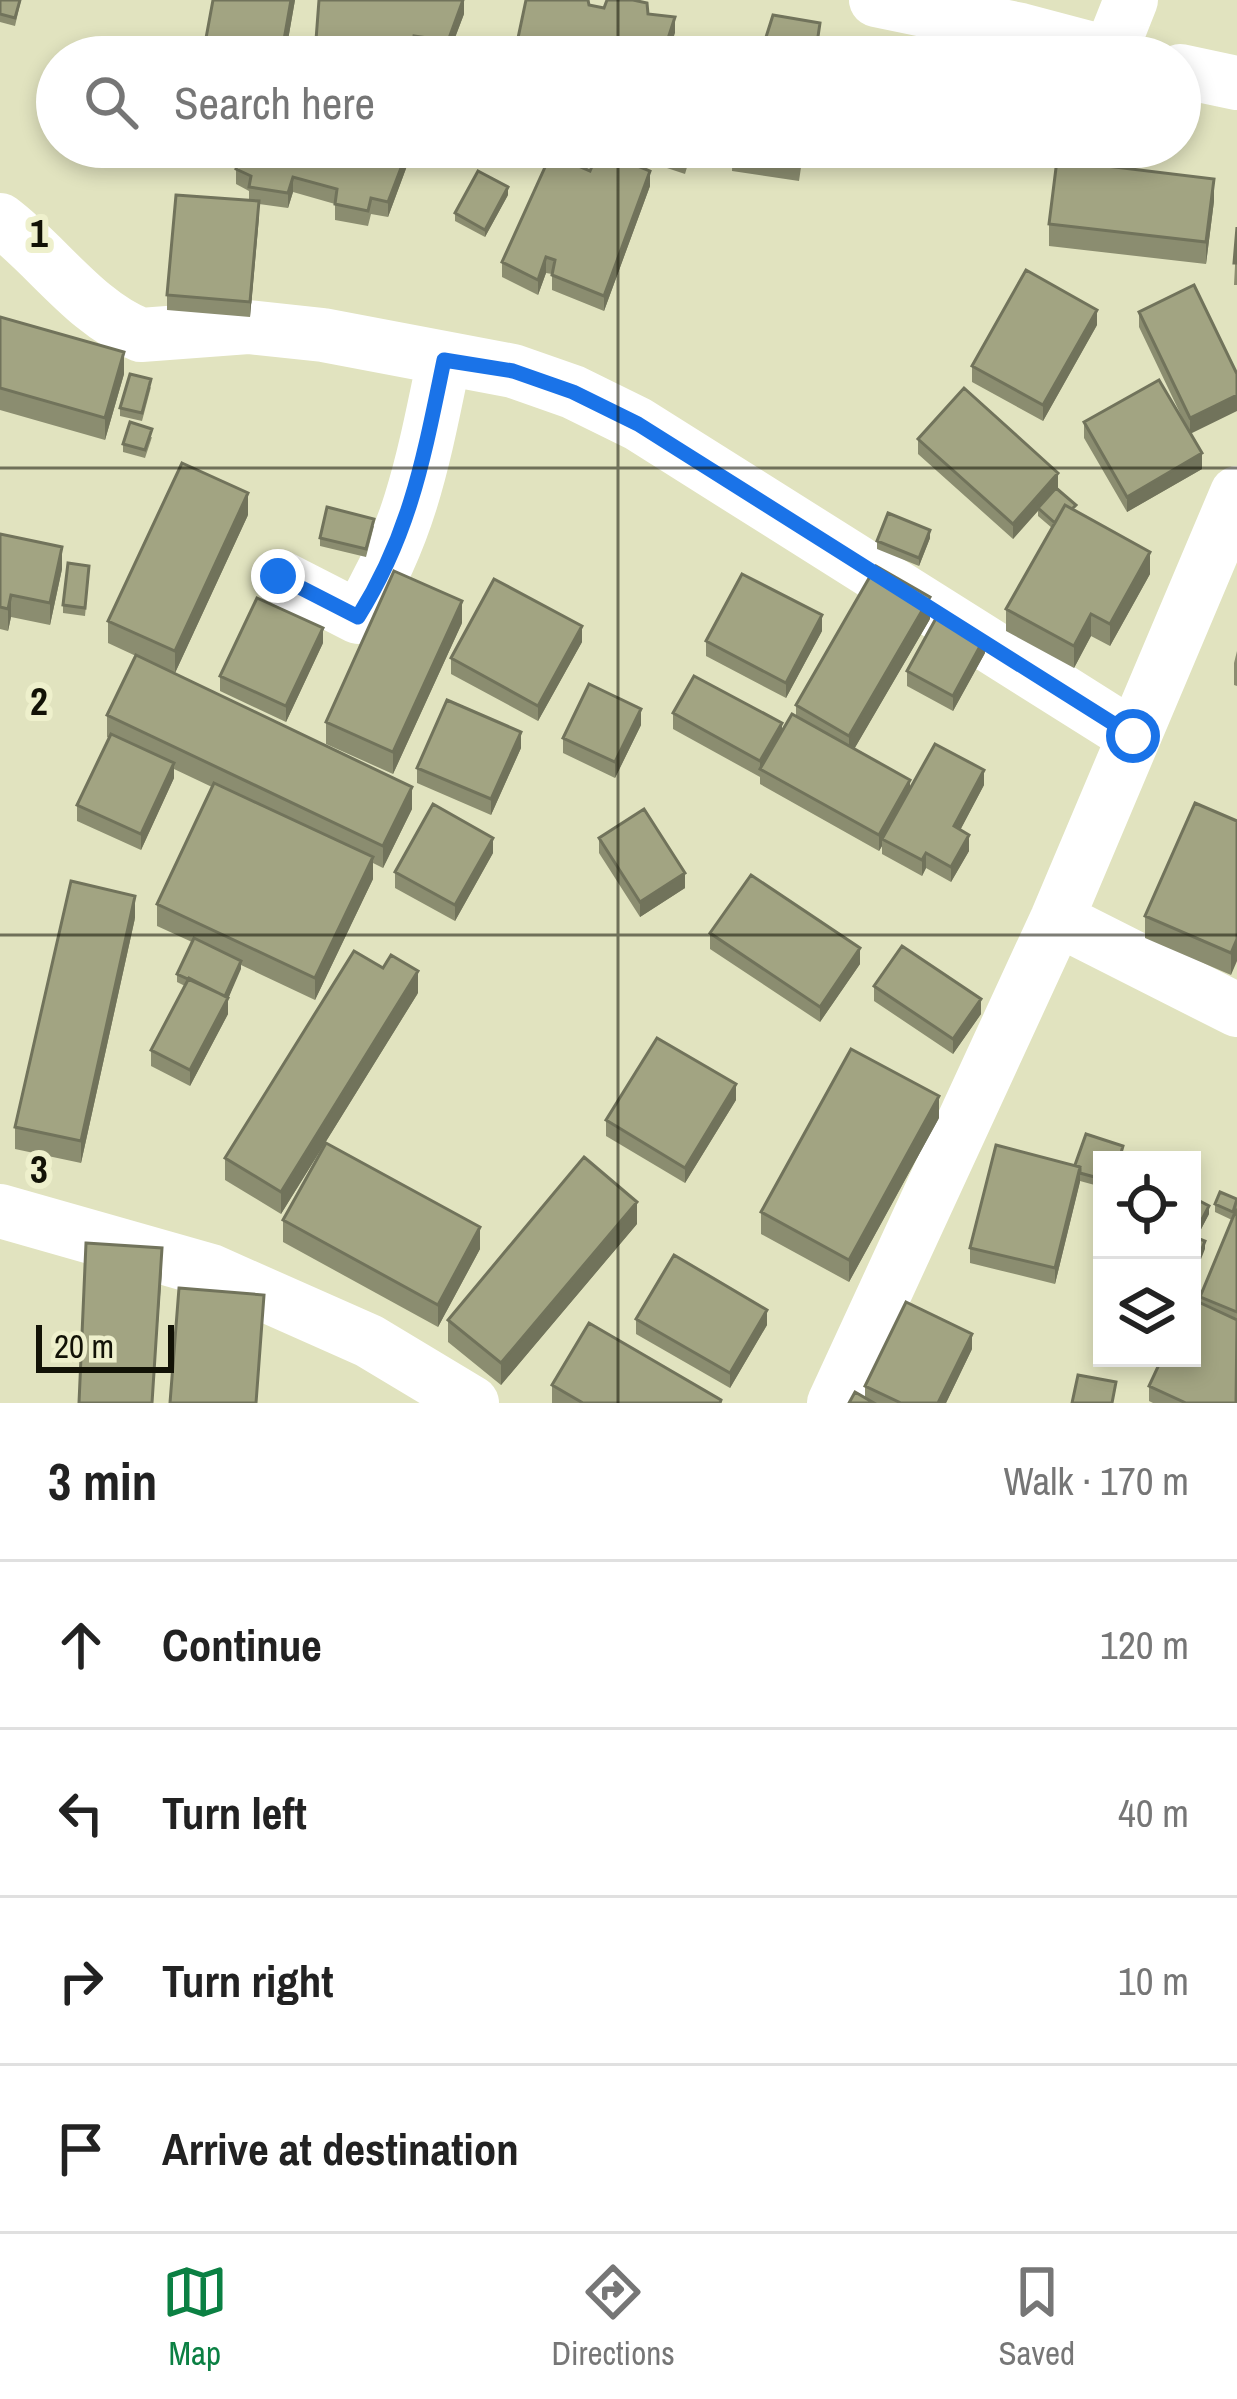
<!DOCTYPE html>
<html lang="en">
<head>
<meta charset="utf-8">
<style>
  body { margin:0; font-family:"Archivo Narrow",sans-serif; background:#f6f6f6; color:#222 }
  .controls { position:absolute; right:36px; bottom:36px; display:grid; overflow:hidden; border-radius:0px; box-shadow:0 6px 18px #0003 }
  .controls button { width:108px; height:108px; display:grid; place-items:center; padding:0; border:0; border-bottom:3px solid #e0e0e0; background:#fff; color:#222; font:60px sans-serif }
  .scale { position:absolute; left:36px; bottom:30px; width:138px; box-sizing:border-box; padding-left:12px; border:6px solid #121206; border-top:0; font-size:33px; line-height:42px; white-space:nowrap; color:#121206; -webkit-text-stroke:9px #eef0cc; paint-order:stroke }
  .stop { position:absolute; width:36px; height:36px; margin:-27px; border:9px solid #1a73e8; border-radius:50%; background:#fff }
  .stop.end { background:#1a73e8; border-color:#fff; box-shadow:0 3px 12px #0008 }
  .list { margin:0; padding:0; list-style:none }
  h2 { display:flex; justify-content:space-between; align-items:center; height:156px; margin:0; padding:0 48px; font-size:51px }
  h2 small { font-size:39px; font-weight:400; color:#767676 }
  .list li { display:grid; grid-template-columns:78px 1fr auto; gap:36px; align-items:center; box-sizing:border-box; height:168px; padding:0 48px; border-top:3px solid #e0e0e0 }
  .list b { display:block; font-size:45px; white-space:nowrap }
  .list em { font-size:39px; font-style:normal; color:#767676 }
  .icon { flex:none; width:66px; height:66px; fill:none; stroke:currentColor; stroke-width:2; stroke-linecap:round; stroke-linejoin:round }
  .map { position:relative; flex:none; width:1237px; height:1403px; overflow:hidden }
  .search { position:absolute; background:#fff; box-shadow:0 6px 18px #0003; left:36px; right:36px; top:36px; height:132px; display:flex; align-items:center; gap:30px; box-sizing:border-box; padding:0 42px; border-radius:66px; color:#767676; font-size:45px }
  .sheet { height:828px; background:#fff }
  nav { display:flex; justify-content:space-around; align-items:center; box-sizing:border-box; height:168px; border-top:3px solid #e0e0e0; background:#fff; font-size:33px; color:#767676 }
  nav a { display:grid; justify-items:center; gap:6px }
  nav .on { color:#0b8043 }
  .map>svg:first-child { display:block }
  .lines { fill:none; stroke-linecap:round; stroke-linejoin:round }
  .street { stroke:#fff; stroke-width:54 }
  .wall { fill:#8b8d70 }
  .shaded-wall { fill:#71735b }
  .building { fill:#a2a482; stroke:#71735b; stroke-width:3 }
  .route { stroke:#1a73e8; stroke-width:15 }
  .grid { fill:none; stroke:#121206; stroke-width:3; stroke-opacity:0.55 }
  .grid-label { font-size:39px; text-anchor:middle; font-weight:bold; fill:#121206; stroke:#eef0cc; stroke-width:12; stroke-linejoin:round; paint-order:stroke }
</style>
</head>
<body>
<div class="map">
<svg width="1237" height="1403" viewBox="0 0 1237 1403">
  <rect width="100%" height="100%" fill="#e1e3bf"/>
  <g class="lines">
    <path class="street" d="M876,0l145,30 102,27
      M1110,53l21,-53
      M1180,71l57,12
      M0,220c47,35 85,93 141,115l107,-8 75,8 190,36 60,21 65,32 495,312
      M278,576l80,41c53,-85 66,-161 86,-257
      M1057,919l180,91
      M0,1211l211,60 158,70 103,62
      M834,1403l223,-484 180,-426"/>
  </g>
  <path class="wall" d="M0,0h21l-6,26 -15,-4z
    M213,0h82l-10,57h-81z
    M464,14l-16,42 -34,-5 -1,6h-90l-7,-2v-15z
    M243,147h171l-26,70 -17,-3 -3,12 -33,-6v-16l-42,-12 -5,16 -29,-4 -9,113 -83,-7v-15l82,-94v-10l-13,-7v-15z
    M568,147h59l-1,10 -11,-1 35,30 -46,125 -52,-21v-16l-6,-1 -8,22 -36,-18v-15l88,-91 8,-17 -30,-3z
    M693,147l-8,27 -21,-7v-8z
    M705,147h20l-1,7 -19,-4z
    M733,147h71l-5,34 -67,-10z
    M508,195l-23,42 -30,-16v-8z
    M1214,201l-8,63 -157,-18v-22z
    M1237,227v58h-3z
    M1194,285l-4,149 -51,-107v-15z
    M0,317l124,57 -19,66 -105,-30z
    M1097,325l-54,96 -71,-39v-16z
    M151,387l-9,34 -22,-5v-8z
    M1084,422l118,47 -75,43 -43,-74z
    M152,437l-7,21 -22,-6v-8z
    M918,439l140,49 18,23 74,63 -40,72 -19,-10 -17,32 -68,-37v-22l46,-81 -14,-12v-5l-25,28 -95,-85z
    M248,515l-73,158 237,136 -29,59 -10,-5v16l-58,121 -74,-35 -13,34v15l-38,72 -39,-20v-16l34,-64 -8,-4v-8l15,-32 -35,-16v-22l55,-117 -38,-18v9l-33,72 -64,-29v-16l32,-67 -2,-1v-22l29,-59 -28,-13v-22z
    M374,526l-8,31 -46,-11v-8z
    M0,534l62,35 -12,56 -39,-8 -3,14 -8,-2z
    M930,538l-11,28 -42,-17v-8z
    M89,574l-4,42 -22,-3v-8z
    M930,619l-76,130 56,39 74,-3 -24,45 9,21 -18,31 -25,-14 -4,8 -40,-22v-8l-3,5 -119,-67v-7l-87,-48v-16l109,18 14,-15v-11z
    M462,623l-69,151 -67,-30v-22z
    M822,631l-36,67 -80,-42v-15z
    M582,642l-44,79 -87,-47v-16z
    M323,643l-37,79 -66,-31v-15z
    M1237,651v35l-3,-1v-22z
    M985,653l-32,58 -46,-25v-15z
    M641,725l-26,53 -52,-25v-15z
    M521,748l-30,67 -74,-32v-15z
    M1237,821l-6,154 -86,-37v-22z
    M599,838l86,50 -45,29 -41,-64z
    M493,853l-38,68 -60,-33v-16z
    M135,918l-54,245 -66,-14v-22z
    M710,933l150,31 -40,58 -110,-73z
    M874,986l107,28 -28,40 -79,-53z
    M418,993l-137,221 -56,-34v-22z
    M736,1100l-51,83 -79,-47v-16z
    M939,1118l-90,164 -88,-48v-22z
    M1123,1154l-2,6h-19v27l-22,-6 -25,103 -85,-21v-15l105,-83z
    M1192,1197l17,17 -10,19 -7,-4z
    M1237,1199v204h-84l-4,-2v-15l51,-83v-6l32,-77 -17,-8v-8z
    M283,1220l197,29 -42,78 -155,-85z
    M637,1224l-136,161 -53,-43v-22z
    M636,1319l131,6 -37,63 -94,-54z
    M972,1349l-26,54h-97l16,-5v-12z
    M552,1385l169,18h-169z"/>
  <path class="shaded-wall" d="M291,0h4l-10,57h-4z
    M464,0v14l-16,42v-15z
    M675,17v16l-8,24h-5z
    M409,147h5l-26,70v-15z
    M650,171v15l-46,125v-15z
    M293,177v15l-5,16v-15z
    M1214,179v22l-8,63v-22z
    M508,187v8l-23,42v-7z
    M259,201v16l-9,100v-15z
    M546,257v16l-8,22v-15z
    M1097,310v15l-54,96v-16z
    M124,352v22l-19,66v-22z
    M1237,395v16l-47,23v-16z
    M1202,453v16l-75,43v-15z
    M1058,473v15l-45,51v-15z
    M248,493v22l-73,158v-22z
    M930,530v8l-11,28v-8z
    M62,547v22l-12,56v-22z
    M1150,552v22l-40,72v-22z
    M11,595v22l-3,14v-22z
    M930,597v22l-81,139v-22z
    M462,601v22l-69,151v-22z
    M1091,614v22l-17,32v-22z
    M822,615v16l-36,67v-15z
    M582,626v16l-44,79v-15z
    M323,628v15l-37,79v-16z
    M985,637v16l-32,58v-15z
    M641,709v16l-26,53v-16z
    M782,723v16l-22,30v-8z
    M521,732v16l-30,67v-16z
    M174,763v15l-33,72v-16z
    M984,770v15l-30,57v-16z
    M910,780v16l-28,43v7l-3,5v-16z
    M412,787v22l-29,59v-22z
    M969,835v16l-18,31v-15z
    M493,838v15l-38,68v-16z
    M926,853v15l-4,8v-16z
    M373,857v22l-58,121v-22z
    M685,873v15l-45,29v-15z
    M135,896v22l-54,245v-22z
    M1237,939v22l-6,14v-22z
    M860,948v16l-40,58v-15z
    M241,961v8l-13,30v15l-38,72v-16z
    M418,971v22l-137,221v-22z
    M981,999v15l-28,40v-15z
    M736,1084v16l-51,83v-15z
    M939,1096v22l-90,164v-22z
    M1080,1167v15l-25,102v-16z
    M637,1202v22l-136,161v-22z
    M1209,1206v8l-10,19v-8z
    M480,1227v22l-42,78v-22z
    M1205,1241v8l-13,33v-8z
    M162,1248v22l-10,133z
    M767,1310v15l-37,63v-15z
    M972,1334v15l-26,54h-8z"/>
  <path class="building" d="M0,0h20l-5,18 -15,-4z
    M213,0h78l-10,57h-29l-48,-8z
    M319,0h144l-15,41 -34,-5 -3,21h-54l1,-6 -42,-11z
    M526,0h62l1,5 15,3 3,-8h26l14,3 1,11 27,3 -13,40h-148z
    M773,15l47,8 -5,34h-116l4,-18 58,14z
    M243,147h166l-21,55 -17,-4 -3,13 -33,-7 2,-15 -44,-12 -5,16 -39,-6 2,-11 -15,-7z
    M667,147h24l-6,19 -21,-7z
    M733,147h69l-3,18 -67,-9z
    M599,150l51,21 -46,125 -52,-21 3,-15 -9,-3 -8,23 -36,-18 49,-108 39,17z
    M1057,160l157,19 -8,63 -157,-18z
    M478,171l30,16 -23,43 -30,-17z
    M176,195l83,6 -9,101 -83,-7z
    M1237,227v36h-3z
    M1026,270l71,40 -54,95 -71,-39z
    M1194,285l43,89v21l-47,23 -51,-106z
    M0,317l124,35 -19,66 -105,-30z
    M130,374l21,5 -9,34 -22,-5z
    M1159,380l43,73 -75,44 -43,-75z
    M964,388l94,85 -45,51 -95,-85z
    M130,422l22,7 -7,21 -22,-6z
    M182,463l66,30 -73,158 -67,-30z
    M1056,488l20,17 -4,4 -7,-4 -10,18 -17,-15z
    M1065,505l85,47 -40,72 -19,-10 -17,32 -68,-37z
    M327,507l47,12 -8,30 -46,-11z
    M888,513l42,17 -11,28 -42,-17z
    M0,534l62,13 -12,56 -39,-8 -3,14 -8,-2z
    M68,563l21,3 -4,42 -22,-3z
    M876,566l54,31 -81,139 -53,-31z
    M394,571l68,30 -69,151 -67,-30z
    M742,574l80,41 -36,68 -80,-42z
    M494,579l88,47 -44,80 -87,-48z
    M257,598l66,30 -37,78 -66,-30z
    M940,611l45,26 -32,59 -46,-25z
    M136,655l276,132 -29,59 -276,-131z
    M694,676l88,47 -22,38 -87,-48z
    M589,684l52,25 -26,53 -52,-24z
    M447,700l74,32 -30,67 -74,-31z
    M792,714l118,66 -31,55 -119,-66z
    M111,734l63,29 -33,71 -64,-29z
    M935,744l49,26 -30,56 15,9 -18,32 -25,-14 -4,7 -40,-21z
    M214,783l159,74 -58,121 -158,-74z
    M1195,803l42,18v118l-6,14 -86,-37z
    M433,804l60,34 -38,67 -60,-33z
    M644,809l41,64 -45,29 -41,-64z
    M751,875l109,73 -40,59 -110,-74z
    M71,881l64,15 -54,245 -66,-14z
    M194,938l47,23 -16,35 -48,-22z
    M902,946l79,53 -28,40 -79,-53z
    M354,951l29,17 8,-13 27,16 -137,221 -56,-34z
    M189,978l39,20 -38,72 -39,-20z
    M657,1038l79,46 -51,84 -79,-48z
    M851,1049l88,47 -90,164 -88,-48z
    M1086,1134l37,12 -4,14h-17v19l-22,-6v-6l-5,-2z
    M326,1143l154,84 -42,78 -155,-85z
    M996,1145l84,22 -25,101 -85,-20z
    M584,1157l53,45 -136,161 -53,-43z
    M1220,1192l17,7 -4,13 -18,-8z
    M1192,1197l17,9 -10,19 -7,-4z
    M1236,1210h1v102l-37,-15z
    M1192,1236l13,5 -13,33z
    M86,1243l76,5 -10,155h-73z
    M674,1255l93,55 -37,63 -94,-54z
    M1102,1258v20l-5,-2z
    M179,1288l85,7 -8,108h-86z
    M1192,1299l45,21 -1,83h-50l-37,-17 13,-28h30z
    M906,1302l66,32 -34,69h-37l-36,-17z
    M589,1323l132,77 -1,3h-137l-31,-18z
    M1078,1375l38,7 -4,21h-40z
    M855,1392l19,11h-25z"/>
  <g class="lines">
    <path class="route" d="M278,576l80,41c53,-85 66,-161 86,-257l69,11 60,21 65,32 495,312"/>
  </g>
  <path class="grid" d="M618,0v57M618,147v1256M0,468h1237M0,935h1237"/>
  <g class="grid-label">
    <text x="39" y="247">1</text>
    <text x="39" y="715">2</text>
    <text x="39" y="1183">3</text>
  </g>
</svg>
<div class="controls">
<button><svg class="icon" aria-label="locate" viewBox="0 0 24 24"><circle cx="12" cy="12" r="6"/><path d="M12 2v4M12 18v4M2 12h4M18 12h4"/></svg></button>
<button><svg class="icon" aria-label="layers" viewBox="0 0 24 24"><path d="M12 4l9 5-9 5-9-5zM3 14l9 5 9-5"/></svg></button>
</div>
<div class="scale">20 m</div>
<div class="stop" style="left:1133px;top:736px"></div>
<div class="stop end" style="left:278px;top:576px"></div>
<div class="search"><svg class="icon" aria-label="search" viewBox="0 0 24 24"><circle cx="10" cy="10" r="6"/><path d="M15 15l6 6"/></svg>Search here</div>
</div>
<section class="sheet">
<h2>3 min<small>Walk · 170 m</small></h2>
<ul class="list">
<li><svg class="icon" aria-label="ahead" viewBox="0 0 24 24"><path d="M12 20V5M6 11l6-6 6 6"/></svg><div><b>Continue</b></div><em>120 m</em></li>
<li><svg class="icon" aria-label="left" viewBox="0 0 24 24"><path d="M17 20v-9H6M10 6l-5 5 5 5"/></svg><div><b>Turn left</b></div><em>40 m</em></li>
<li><svg class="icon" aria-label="right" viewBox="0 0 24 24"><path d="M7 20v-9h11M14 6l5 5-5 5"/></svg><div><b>Turn right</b></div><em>10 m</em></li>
<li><svg class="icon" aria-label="arrive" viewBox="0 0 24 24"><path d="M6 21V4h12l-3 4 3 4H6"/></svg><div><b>Arrive at destination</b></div></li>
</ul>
</section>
<nav>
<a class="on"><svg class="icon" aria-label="map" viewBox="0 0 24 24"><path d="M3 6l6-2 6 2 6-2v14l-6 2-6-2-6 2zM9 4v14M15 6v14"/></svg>Map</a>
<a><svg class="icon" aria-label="directions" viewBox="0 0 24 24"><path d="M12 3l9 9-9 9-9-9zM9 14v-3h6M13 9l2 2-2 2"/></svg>Directions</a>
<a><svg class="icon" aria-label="saved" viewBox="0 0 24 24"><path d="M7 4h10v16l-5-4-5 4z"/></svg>Saved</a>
</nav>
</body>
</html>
